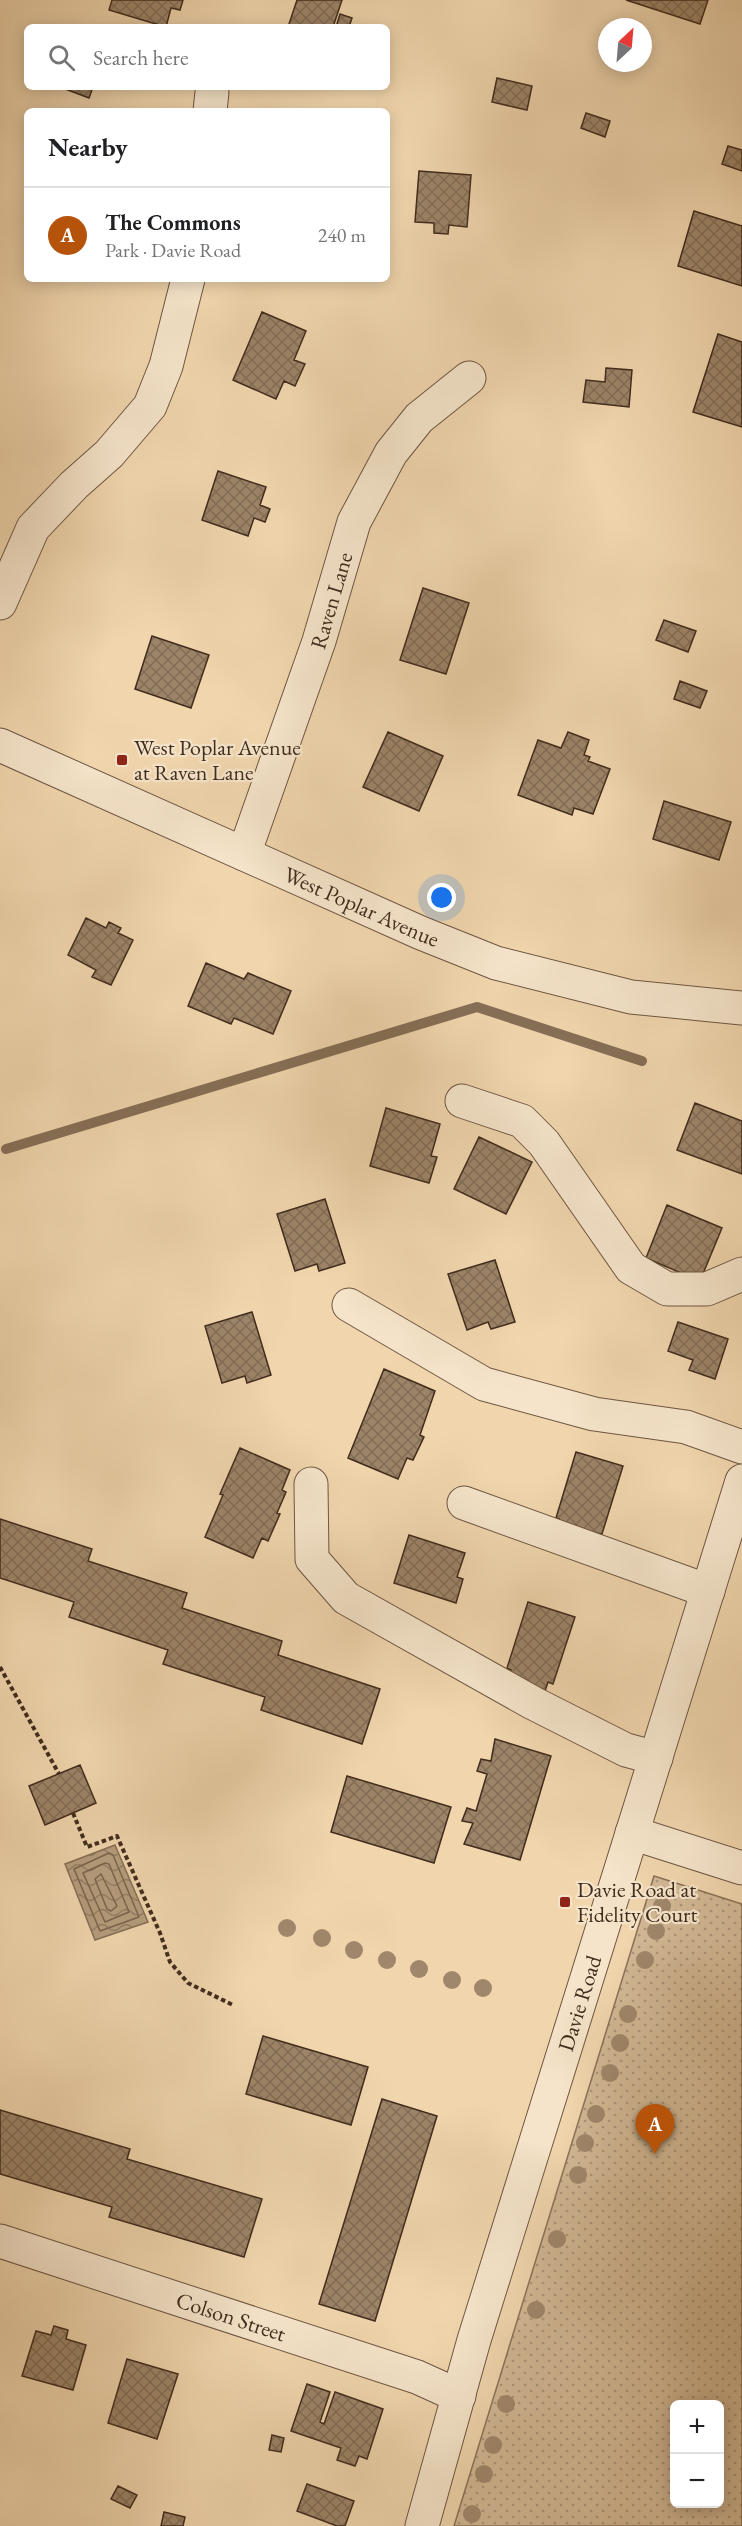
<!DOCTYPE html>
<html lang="en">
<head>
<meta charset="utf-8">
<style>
  body { margin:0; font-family:"EB Garamond",serif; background:#f2f2f2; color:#202124 }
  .controls { position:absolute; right:18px; bottom:18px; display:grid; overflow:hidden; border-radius:9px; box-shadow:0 3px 15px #0003 }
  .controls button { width:54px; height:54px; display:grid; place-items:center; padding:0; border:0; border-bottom:2px solid #e0e0e0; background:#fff; color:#202124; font:30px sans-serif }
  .compass { position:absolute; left:598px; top:18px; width:54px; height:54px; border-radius:50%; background:#fff; box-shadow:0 3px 15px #0003; rotate:26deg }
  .you { position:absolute; left:442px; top:898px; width:21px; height:21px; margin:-15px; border:4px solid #fff; border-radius:50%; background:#1a73e8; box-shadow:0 0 0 9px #1a73e833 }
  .badge { display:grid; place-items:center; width:39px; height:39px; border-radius:50%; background:#b45309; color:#fff; font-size:20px; font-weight:700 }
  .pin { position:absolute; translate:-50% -50px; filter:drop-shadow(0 2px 3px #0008) }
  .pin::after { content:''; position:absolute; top:32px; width:21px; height:18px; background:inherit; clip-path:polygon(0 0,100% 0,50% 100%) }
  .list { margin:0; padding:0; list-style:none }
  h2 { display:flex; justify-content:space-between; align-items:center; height:78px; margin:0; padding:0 24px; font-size:26px }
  h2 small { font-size:20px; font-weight:400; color:#757577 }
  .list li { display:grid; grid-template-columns:39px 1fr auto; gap:18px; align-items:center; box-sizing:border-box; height:96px; padding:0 24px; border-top:2px solid #e0e0e0 }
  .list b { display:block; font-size:22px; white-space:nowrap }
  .list p { margin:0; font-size:20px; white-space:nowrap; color:#757577 }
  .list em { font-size:20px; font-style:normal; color:#757577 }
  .icon { flex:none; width:33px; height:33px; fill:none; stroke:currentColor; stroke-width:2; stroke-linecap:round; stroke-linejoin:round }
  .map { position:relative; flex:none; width:742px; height:2526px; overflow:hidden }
  .search { position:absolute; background:#fff; box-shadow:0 3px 15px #0003; left:24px; top:24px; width:366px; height:66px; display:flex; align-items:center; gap:15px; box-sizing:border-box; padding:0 21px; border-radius:9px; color:#757577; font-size:22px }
  .panel { position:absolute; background:#fff; box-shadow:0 3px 15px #0003; left:24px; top:108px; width:366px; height:174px; border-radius:9px }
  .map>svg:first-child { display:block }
  .park { fill:url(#park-dots); stroke:#8a7259; stroke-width:1.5; fill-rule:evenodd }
  .water { fill:url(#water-waves); stroke:#866f56; stroke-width:1.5 }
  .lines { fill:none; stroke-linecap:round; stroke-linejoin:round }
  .shore { stroke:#7a644c; stroke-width:1.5 }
  .stream { stroke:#866f56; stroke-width:10 }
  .building { fill:url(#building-cross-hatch); stroke:#412c1d; stroke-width:1.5 }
  .minor-casing { stroke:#6d5641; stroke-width:35 }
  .path { stroke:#412c1d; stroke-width:4; stroke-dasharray:4.5 3; stroke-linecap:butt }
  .minor { stroke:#f5e4ca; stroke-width:33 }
  .tree { fill:#a0876b }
  .poi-dot { fill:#8f2418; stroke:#f5e4ca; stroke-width:2 }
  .labels { text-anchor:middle; stroke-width:4.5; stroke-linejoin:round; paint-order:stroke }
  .street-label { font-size:22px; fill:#412c1d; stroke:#f5e4ca }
  .poi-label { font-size:22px; fill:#412c1d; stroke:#f5e4ca; text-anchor:start }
</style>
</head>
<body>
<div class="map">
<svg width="742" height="2526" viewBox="0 0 742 2526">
  <defs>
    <pattern id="park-dots" width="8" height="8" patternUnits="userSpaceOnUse" patternTransform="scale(1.5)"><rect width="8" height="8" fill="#d2b895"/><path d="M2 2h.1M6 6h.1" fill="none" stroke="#ac9679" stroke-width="1.8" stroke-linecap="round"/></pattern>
    <pattern id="water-waves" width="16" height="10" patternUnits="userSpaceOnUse" patternTransform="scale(1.5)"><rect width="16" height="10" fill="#b49c7c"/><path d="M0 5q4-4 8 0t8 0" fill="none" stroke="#947f65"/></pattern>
    <pattern id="building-cross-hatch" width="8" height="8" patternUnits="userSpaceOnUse" patternTransform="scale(1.5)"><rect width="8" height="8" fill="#9c8468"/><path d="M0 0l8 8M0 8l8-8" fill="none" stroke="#816c55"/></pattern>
  </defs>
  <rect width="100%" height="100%" fill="#f0d5ad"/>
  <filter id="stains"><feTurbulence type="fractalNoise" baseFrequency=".00333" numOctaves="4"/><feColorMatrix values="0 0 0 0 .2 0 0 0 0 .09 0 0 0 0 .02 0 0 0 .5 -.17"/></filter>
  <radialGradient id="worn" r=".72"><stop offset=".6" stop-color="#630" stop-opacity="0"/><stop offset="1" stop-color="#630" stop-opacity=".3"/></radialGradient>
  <path class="park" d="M654,1876l88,28v622h-288zM674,2404h46v100h-46z"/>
  <path class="water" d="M115,1845l33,77 -53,18 -30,-76z"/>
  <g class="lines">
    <path class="shore" d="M109,1853l4,2 26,62 -39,14 -26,-62z
      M105,1863l4,1 20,48 -24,10 -22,-49z
      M101,1874l16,32 -6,5 -4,-2 -12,-30z"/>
    <path class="stream" d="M6,1149l471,-142 165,54"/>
  </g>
  <path class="building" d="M112,0h71l-3,10 -9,-2 -5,19 -57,-17z
    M297,0h45l-9,27h-45z
    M626,0h82l-8,24z
    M340,14l12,4 -3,9h-13z
    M497,78l35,8 -5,24 -35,-8z
    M60,87h33l-4,11z
    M586,113l24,8 -5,16 -24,-9z
    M728,146l14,4v21l-20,-7z
    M419,171l52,4 -4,52 -18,-2 -1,9 -14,-1v-10l-19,-1z
    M694,211l48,15v60l-64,-20z
    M262,312l44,19 -12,29 11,4 -10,22 -11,-5 -8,18 -43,-19z
    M718,334l24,8v85l-49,-15z
    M606,368l26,2 -3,37 -46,-5 3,-22 19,2z
    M218,471l48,16 -6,18 10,4 -5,13 -11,-4 -6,18 -46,-16z
    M423,588l46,15 -23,71 -46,-14z
    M664,620l32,11 -8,21 -32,-12z
    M152,636l57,19 -18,53 -56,-19z
    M680,681l27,10 -7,17 -26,-9z
    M388,732l55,24 -24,55 -56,-24z
    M568,732l21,8 -5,15 6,2 -2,4 22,8 -17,45 -19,-6 -2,7 -54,-20 20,-55 23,8z
    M664,801l67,21 -12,38 -66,-21z
    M86,918l20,10 3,-6 12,6 -3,5 15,7 -22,45 -19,-8 4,-7 -28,-15z
    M206,963l38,16 4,-6 43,18 -18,43 -39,-16 -3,6 -43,-18z
    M695,1103l47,18v53l-65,-24z
    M386,1108l54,16 -9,32 6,1 -8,26 -59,-17z
    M479,1137l53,25 -26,52 -52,-25z
    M325,1199l20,64 -26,8 -2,-7 -22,7 -18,-57z
    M667,1205l55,23 -22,53 -54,-23z
    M495,1260l20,62 -24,7 -3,-7 -21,8 -19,-56z
    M252,1312l19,63 -24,8 -2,-7 -23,7 -17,-57z
    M678,1322l50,17 -13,40 -26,-9 4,-10 -25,-9z
    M384,1369l51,22 -15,44 4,2 -11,23 -6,-2 -9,21 -50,-21z
    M240,1448l50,22 -8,20 4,2 -9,21 3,1 -12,27 -6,-3 -9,20 -48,-21 18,-42 -3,-1z
    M576,1452l47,14 -21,68 -6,-1 -2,8 -38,-11 3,-11 -3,-1z
    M0,1519l92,30 -4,12 99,32 -5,15 100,33 -4,14 102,34 -18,55 -101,-34 4,-13 -102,-33 5,-14 -99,-33 5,-15 -74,-24z
    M409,1535l56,18 -8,24 6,2 -7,24 -62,-20z
    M528,1602l47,15 -22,67 -5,-2 -3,9 -37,-12 3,-9 -4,-2z
    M495,1739l56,17 -31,104 -56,-16 9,-21 -11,-2 5,-13 9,3 11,-37 -10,-3 4,-12 10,2z
    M80,1765l16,38 -51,22 -16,-39z
    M347,1776l104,31 -17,56 -103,-31z
    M263,2036l105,31 -17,58 -105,-31z
    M382,2099l55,17 -62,205 -56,-17z
    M0,2110l130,39 -3,10 135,40 -18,58 -135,-40 3,-10 -112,-33z
    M54,2326l14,4 -2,9 20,6 -13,45 -51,-14 14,-45 15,4z
    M127,2359l51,15 -21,65 -49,-16z
    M307,2384l23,8 -10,30 4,2 11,-32 48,17 -16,50 -8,-3 -4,10 -18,-6 4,-12 -50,-17z
    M272,2435l12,3 -3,14 -12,-2z
    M307,2484l47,17 -9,25h-8l-40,-15z
    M118,2486l19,9 -7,13 -19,-9z
    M164,2512l21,5 -2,9h-22z"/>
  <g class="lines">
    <defs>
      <g id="minor">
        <path d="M210,111l2,-19"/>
        <path d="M0,603l33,-75 41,-43 35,-31 41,-48 16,-40 22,-87"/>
        <path id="s1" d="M0,745l421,188 75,30 135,34 111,11"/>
        <path id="s2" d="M244,854l75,-213 35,-119 37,-69 28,-35 50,-40"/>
        <path d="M462,1101l60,20 22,22 87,125 36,21h40l35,-15"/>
        <path d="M349,1305l135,79 110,30 92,13 56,20"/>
        <path d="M311,1484l1,75 34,39 187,105 93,47 30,8"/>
        <path d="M464,1503l244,88"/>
        <path d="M632,1833l110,35"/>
        <path id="s3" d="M0,2241l417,136 42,19"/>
        <path id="s4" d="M422,2526l52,-186 268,-859"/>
      </g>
    </defs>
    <use href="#minor" class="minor-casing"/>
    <path class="path" d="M0,1667l59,107
      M73,1813l14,34 30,-11 43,97 10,29 18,21 45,22"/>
    <use href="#minor" class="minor"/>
  </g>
  <g class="tree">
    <circle cx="662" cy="1906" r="9"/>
    <circle cx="287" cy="1928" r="9"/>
    <circle cx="656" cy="1931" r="9"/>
    <circle cx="322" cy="1938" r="9"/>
    <circle cx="354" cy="1950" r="9"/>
    <circle cx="387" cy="1960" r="9"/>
    <circle cx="645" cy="1960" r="9"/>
    <circle cx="419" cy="1969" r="9"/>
    <circle cx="452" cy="1980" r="9"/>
    <circle cx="483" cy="1988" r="9"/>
    <circle cx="628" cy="2014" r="9"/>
    <circle cx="620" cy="2043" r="9"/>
    <circle cx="610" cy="2073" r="9"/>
    <circle cx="596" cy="2114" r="9"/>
    <circle cx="585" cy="2143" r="9"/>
    <circle cx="578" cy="2175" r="9"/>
    <circle cx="557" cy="2239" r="9"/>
    <circle cx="536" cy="2310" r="9"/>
    <circle cx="506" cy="2404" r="9"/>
    <circle cx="493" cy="2445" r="9"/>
    <circle cx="484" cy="2474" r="9"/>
    <circle cx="472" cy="2514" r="9"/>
  </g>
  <g class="poi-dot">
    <rect x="116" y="754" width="12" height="12" rx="3"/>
    <rect x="559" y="1896" width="12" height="12" rx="3"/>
  </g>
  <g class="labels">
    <g class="street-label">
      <text dy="8" stroke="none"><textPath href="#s2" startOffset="268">Raven Lane</textPath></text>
      <text dy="8" stroke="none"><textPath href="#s1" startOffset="396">West Poplar Avenue</textPath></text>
      <text dy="8" stroke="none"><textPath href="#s4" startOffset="546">Davie Road</textPath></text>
      <text dy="8" stroke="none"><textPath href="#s3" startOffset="243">Colson Street</textPath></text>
    </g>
    <g class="poi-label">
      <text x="134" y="755">West Poplar Avenue<tspan x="134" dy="25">at Raven Lane</tspan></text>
      <text x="577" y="1897">Davie Road at<tspan x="577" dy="25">Fidelity Court</tspan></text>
    </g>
  </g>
  <rect width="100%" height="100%" filter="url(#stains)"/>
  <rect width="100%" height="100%" fill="url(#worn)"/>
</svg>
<div class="controls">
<button>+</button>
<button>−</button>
</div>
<svg class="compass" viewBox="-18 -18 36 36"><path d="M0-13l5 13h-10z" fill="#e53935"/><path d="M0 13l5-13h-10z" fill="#757577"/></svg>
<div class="you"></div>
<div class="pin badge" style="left:655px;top:2154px">A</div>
<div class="search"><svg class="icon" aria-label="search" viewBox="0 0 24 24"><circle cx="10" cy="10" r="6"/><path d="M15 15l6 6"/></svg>Search here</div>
<section class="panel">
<h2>Nearby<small></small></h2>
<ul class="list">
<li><span class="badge">A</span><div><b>The Commons</b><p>Park · Davie Road</p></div><em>240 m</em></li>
</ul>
</section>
</div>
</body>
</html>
